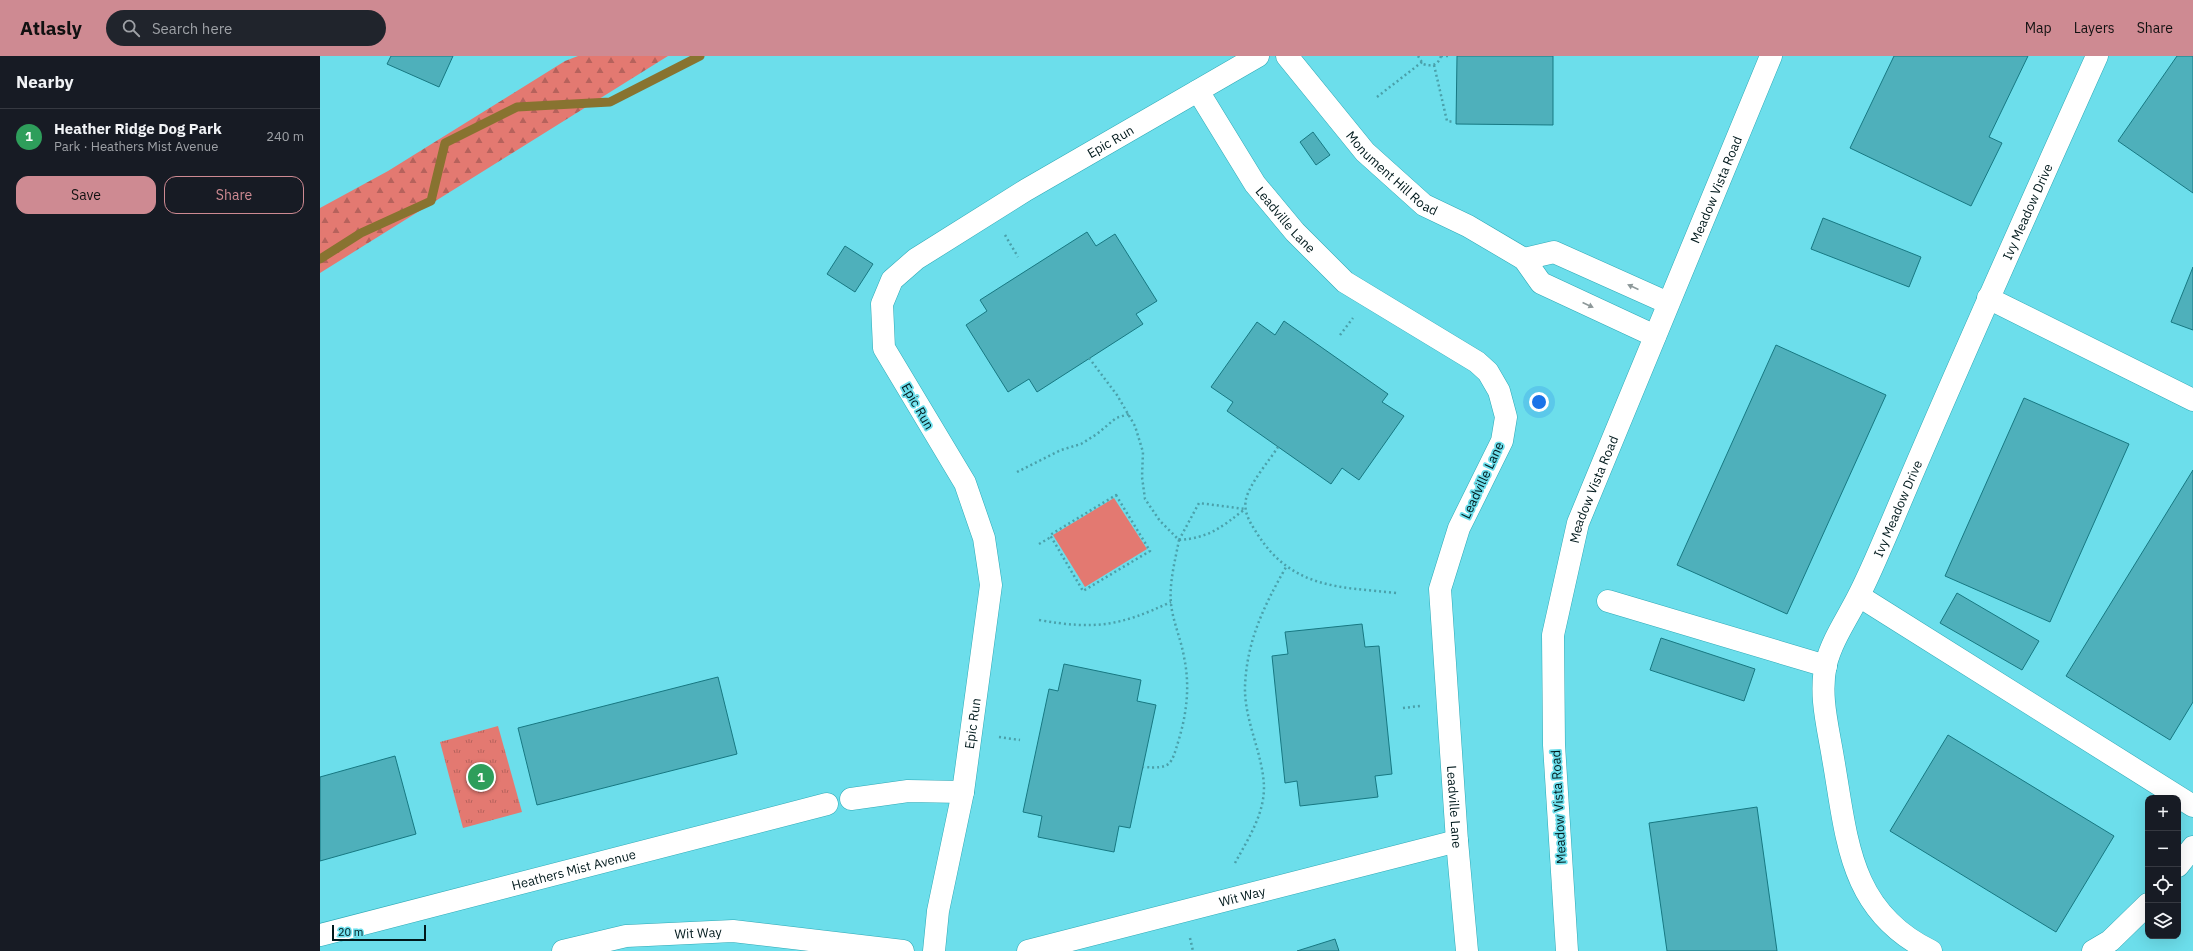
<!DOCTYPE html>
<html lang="en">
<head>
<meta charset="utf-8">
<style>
  body { margin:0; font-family:"IBM Plex Sans",sans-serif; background:#20242c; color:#f1f3f6 }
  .controls { position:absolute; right:12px; bottom:12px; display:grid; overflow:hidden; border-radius:8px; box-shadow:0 4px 16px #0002 }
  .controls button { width:36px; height:36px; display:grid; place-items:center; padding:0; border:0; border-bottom:1px solid #363941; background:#171b24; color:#f1f3f6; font:20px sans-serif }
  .scale { position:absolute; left:12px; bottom:10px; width:94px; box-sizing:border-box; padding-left:4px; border:2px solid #01191c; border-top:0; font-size:11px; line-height:14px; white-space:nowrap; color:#01191c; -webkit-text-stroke:3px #6cdeeb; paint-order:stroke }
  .you { position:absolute; left:1219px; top:346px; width:14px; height:14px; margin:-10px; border:3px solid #fff; border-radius:50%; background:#1a73e8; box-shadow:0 0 0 6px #1a73e833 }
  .badge { display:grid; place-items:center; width:26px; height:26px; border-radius:50%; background:#ce8a92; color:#fff; font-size:13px; font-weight:700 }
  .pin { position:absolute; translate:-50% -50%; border:2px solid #fff; box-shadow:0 1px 4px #0006 }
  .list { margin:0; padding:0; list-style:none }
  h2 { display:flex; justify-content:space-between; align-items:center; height:52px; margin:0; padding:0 16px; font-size:17px }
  h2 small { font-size:13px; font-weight:400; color:#9ea1a6 }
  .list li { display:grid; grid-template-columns:26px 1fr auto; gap:12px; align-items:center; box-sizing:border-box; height:56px; padding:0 16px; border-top:1px solid #363941 }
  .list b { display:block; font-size:15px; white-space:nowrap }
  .list p { margin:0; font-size:13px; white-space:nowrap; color:#9ea1a6 }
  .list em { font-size:13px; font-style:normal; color:#9ea1a6 }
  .actions { display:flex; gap:8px; padding:12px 16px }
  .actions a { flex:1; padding:9px 0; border:1px solid #ce8a92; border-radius:12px; text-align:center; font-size:14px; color:#ce8a92 }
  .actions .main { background:#ce8a92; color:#111 }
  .icon { flex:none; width:22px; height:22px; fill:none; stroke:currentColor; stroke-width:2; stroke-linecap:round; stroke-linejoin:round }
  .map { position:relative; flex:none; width:1873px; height:895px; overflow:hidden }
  header { display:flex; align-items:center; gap:24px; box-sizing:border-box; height:56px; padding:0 20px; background:#ce8a92; color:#111 }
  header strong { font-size:19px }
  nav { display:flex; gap:22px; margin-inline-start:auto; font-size:14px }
  .search { width:280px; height:36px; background:#20242c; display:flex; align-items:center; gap:10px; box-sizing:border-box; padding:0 14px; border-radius:22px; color:#9ea1a6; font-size:15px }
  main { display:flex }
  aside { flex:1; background:#171b24 }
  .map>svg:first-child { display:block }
  .grass { fill:url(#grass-tufts) }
  .forest { fill:url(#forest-firs) }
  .pitch { fill:#e37971 }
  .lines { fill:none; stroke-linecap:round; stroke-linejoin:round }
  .stream { stroke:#887330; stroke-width:9 }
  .building { fill:#4eb0bb; stroke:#177882 }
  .minor-casing { stroke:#2da9b6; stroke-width:23 }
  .path { stroke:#4aa0aa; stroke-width:2.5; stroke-dasharray:2 3; stroke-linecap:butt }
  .minor { stroke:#fff; stroke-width:22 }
  .oneway { fill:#8d9899 }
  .labels { text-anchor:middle; stroke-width:3.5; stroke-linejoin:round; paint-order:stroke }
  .street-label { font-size:13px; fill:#01191c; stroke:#6cdeeb }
</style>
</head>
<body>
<header>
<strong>Atlasly</strong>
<div class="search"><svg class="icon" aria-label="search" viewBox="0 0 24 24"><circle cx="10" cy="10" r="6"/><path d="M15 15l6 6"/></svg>Search here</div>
<nav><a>Map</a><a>Layers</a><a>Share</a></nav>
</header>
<main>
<aside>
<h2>Nearby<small></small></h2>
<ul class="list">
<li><span class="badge" style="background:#2e9e5b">1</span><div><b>Heather Ridge Dog Park</b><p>Park · Heathers Mist Avenue</p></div><em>240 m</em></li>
</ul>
<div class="actions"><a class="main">Save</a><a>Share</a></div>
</aside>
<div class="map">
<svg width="1873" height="895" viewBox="0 0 1873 895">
  <defs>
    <pattern id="grass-tufts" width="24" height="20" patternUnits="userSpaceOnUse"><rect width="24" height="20" fill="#e37971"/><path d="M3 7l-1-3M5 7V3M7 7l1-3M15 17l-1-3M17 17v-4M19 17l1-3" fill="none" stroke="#b6625c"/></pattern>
    <pattern id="forest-firs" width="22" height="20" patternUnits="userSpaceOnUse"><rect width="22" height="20" fill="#e37971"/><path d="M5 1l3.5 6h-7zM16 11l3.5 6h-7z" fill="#b6625c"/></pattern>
  </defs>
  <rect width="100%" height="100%" fill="#6cdeeb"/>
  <path class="grass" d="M178,670l24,86 -59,16 -23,-86z"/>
  <path class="forest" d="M258,0h90l-348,217v-65l68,-37 177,-110z"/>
  <path class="pitch" d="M794,442l33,51 -62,38 -32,-52z"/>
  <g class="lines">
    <path class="stream" d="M0,203l41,-26 70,-32 14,-58 72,-36 93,-5 90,-46"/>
  </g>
  <path class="building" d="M71,0h62l-14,31 -52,-23z
    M1137,0h96v69l-97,-1z
    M1574,0h134l-39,81 13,6 -31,63 -121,-58z
    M1857,0h16v137l-75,-52z
    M993,76l17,23 -14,10 -16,-23z
    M1503,162l98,39 -12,30 -98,-38z
    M767,176l9,14 19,-12 42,67 -21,13 7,10 -106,68 -8,-13 -21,13 -42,-67 21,-14 -7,-11z
    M525,190l28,18 -18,28 -28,-18z
    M1873,211v63l-22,-8z
    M964,265l104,73 -6,8 22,14 -45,64 -17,-12 -11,16 -104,-73 6,-9 -22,-15 46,-65 18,13z
    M1456,289l110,50 -99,219 -110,-49z
    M1704,342l105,46 -79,178 -105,-46z
    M1873,414v232l-23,38 -104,-64z
    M1637,537l82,48 -17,29 -82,-47z
    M1042,568l3,23 14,-1 13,128 -17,2 3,21 -78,9 -3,-25 -12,2 -13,-127 16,-2 -3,-22z
    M1341,582l94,31 -11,32 -94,-31z
    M744,608l77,16 -4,21 19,4 -26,123 -11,-2 -5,26 -76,-15 4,-21 -19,-4 26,-123 9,2z
    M398,621l19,77 -200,51 -19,-77z
    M1628,679l166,101 -58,96 -166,-101z
    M75,700l21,78 -96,27v-84z
    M1437,751l20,144h-110l-18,-128z
    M1015,883l4,12h-42z"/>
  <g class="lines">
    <defs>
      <g id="minor">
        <path id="s1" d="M967,0l78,96 59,53 44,21 56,33 17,24 114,53"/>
        <path id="s2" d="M878,35l57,93 40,48 50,50 132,80 11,10 11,19 7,26 -4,24 -43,87 -19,61 17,252 10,110"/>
        <path d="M1204,203l30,-7 114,51"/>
        <path d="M1668,242l205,102"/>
        <path d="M1539,540l334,210"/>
        <path d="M1288,545l218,65"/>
        <path d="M531,743l57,-8 55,1"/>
        <path d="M1858,810l15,-19"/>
        <path id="s3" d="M0,879l507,-131"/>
        <path id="s4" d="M243,895l63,-15 107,-5 170,20"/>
        <path id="s5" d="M614,895l4,-40 25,-119 28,-207 -7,-47 -19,-55 -81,-135 -2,-44 10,-24 24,-21 110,-69 232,-134"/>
        <path id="s6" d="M708,895l429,-110"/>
        <path id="s7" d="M1247,895l-13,-206 -1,-110 25,-112 193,-467"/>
        <path id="s8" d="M1611,895c-83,-40 -84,-114 -98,-193 -5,-31 -14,-63 -7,-94 6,-24 21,-45 32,-67 12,-23 22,-48 33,-73 66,-157 136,-312 206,-468"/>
        <path d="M1773,895l17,-10 38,-37"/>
      </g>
    </defs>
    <use href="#minor" class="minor-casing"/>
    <path class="path" d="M1098,0l5,8c9,3 15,1 18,-8
      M1121,0h7
      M1114,9l13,56 7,1
      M1057,41l45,-35
      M685,179l13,22
      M1020,279l13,-17
      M769,302l28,37 18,31 8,26 -1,25 3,22 15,22 19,19c-4,21 -10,43 -8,64 2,18 10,35 13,53 6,28 3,55 -5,82 -8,26 -7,30 -36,28
      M958,391c-9,14 -28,36 -32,52 -3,14 5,25 12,36 35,54 82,52 139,58
      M697,416l44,-22 20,-6 16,-10 19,-16 13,-4
      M796,439l34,56 -67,40 -33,-56z
      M859,484l20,-37 46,6
      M859,484c30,-2 43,-13 66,-31
      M719,488l12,-7
      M719,564c57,10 80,6 132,-18
      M1083,652l17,-2
      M679,681l21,3
      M915,807c13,-24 29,-48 29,-76 -1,-34 -20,-66 -19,-101 2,-46 19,-80 41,-119
      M870,882l3,13"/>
    <use href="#minor" class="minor"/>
  </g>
  <defs><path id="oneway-solid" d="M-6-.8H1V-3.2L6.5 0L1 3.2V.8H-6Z"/></defs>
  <g class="oneway">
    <use href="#oneway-solid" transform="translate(1313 231) rotate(-156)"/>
    <use href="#oneway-solid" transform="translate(1268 249) rotate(25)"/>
  </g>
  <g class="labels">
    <g class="street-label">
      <text dy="5" stroke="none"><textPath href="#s5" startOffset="963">Epic Run</textPath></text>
      <text dy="5" stroke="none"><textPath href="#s1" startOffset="158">Monument Hill Road</textPath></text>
      <text dy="5" stroke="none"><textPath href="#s7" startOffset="792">Meadow Vista Road</textPath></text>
      <text dy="5" stroke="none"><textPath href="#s8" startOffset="818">Ivy Meadow Drive</textPath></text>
      <text dy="5" stroke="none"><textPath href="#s2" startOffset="156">Leadville Lane</textPath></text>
      <text transform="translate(598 350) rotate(60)" y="5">Epic Run</text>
      <text transform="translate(1162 424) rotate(-65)" y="5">Leadville Lane</text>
      <text dy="5" stroke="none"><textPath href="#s7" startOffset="468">Meadow Vista Road</textPath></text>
      <text dy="5" stroke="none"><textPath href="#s8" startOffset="494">Ivy Meadow Drive</textPath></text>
      <text dy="5" stroke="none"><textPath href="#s5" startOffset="231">Epic Run</textPath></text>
      <text dy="5" stroke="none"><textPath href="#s2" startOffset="864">Leadville Lane</textPath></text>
      <text transform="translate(1238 751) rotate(-93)" y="5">Meadow Vista Road</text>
      <text dy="5" stroke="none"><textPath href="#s3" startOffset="262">Heathers Mist Avenue</textPath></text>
      <text dy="5" stroke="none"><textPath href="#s6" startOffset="221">Wit Way</textPath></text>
      <text dy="5" stroke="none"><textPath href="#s4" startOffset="137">Wit Way</textPath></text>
    </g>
  </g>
</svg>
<div class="controls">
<button>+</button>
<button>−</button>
<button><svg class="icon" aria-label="locate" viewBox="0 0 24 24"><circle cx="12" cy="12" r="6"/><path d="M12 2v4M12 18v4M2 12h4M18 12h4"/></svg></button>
<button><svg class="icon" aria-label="layers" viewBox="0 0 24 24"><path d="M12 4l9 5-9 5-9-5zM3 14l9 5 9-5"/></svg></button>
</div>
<div class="scale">20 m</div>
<div class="you"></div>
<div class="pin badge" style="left:161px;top:721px;background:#2e9e5b">1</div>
</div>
</main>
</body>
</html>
